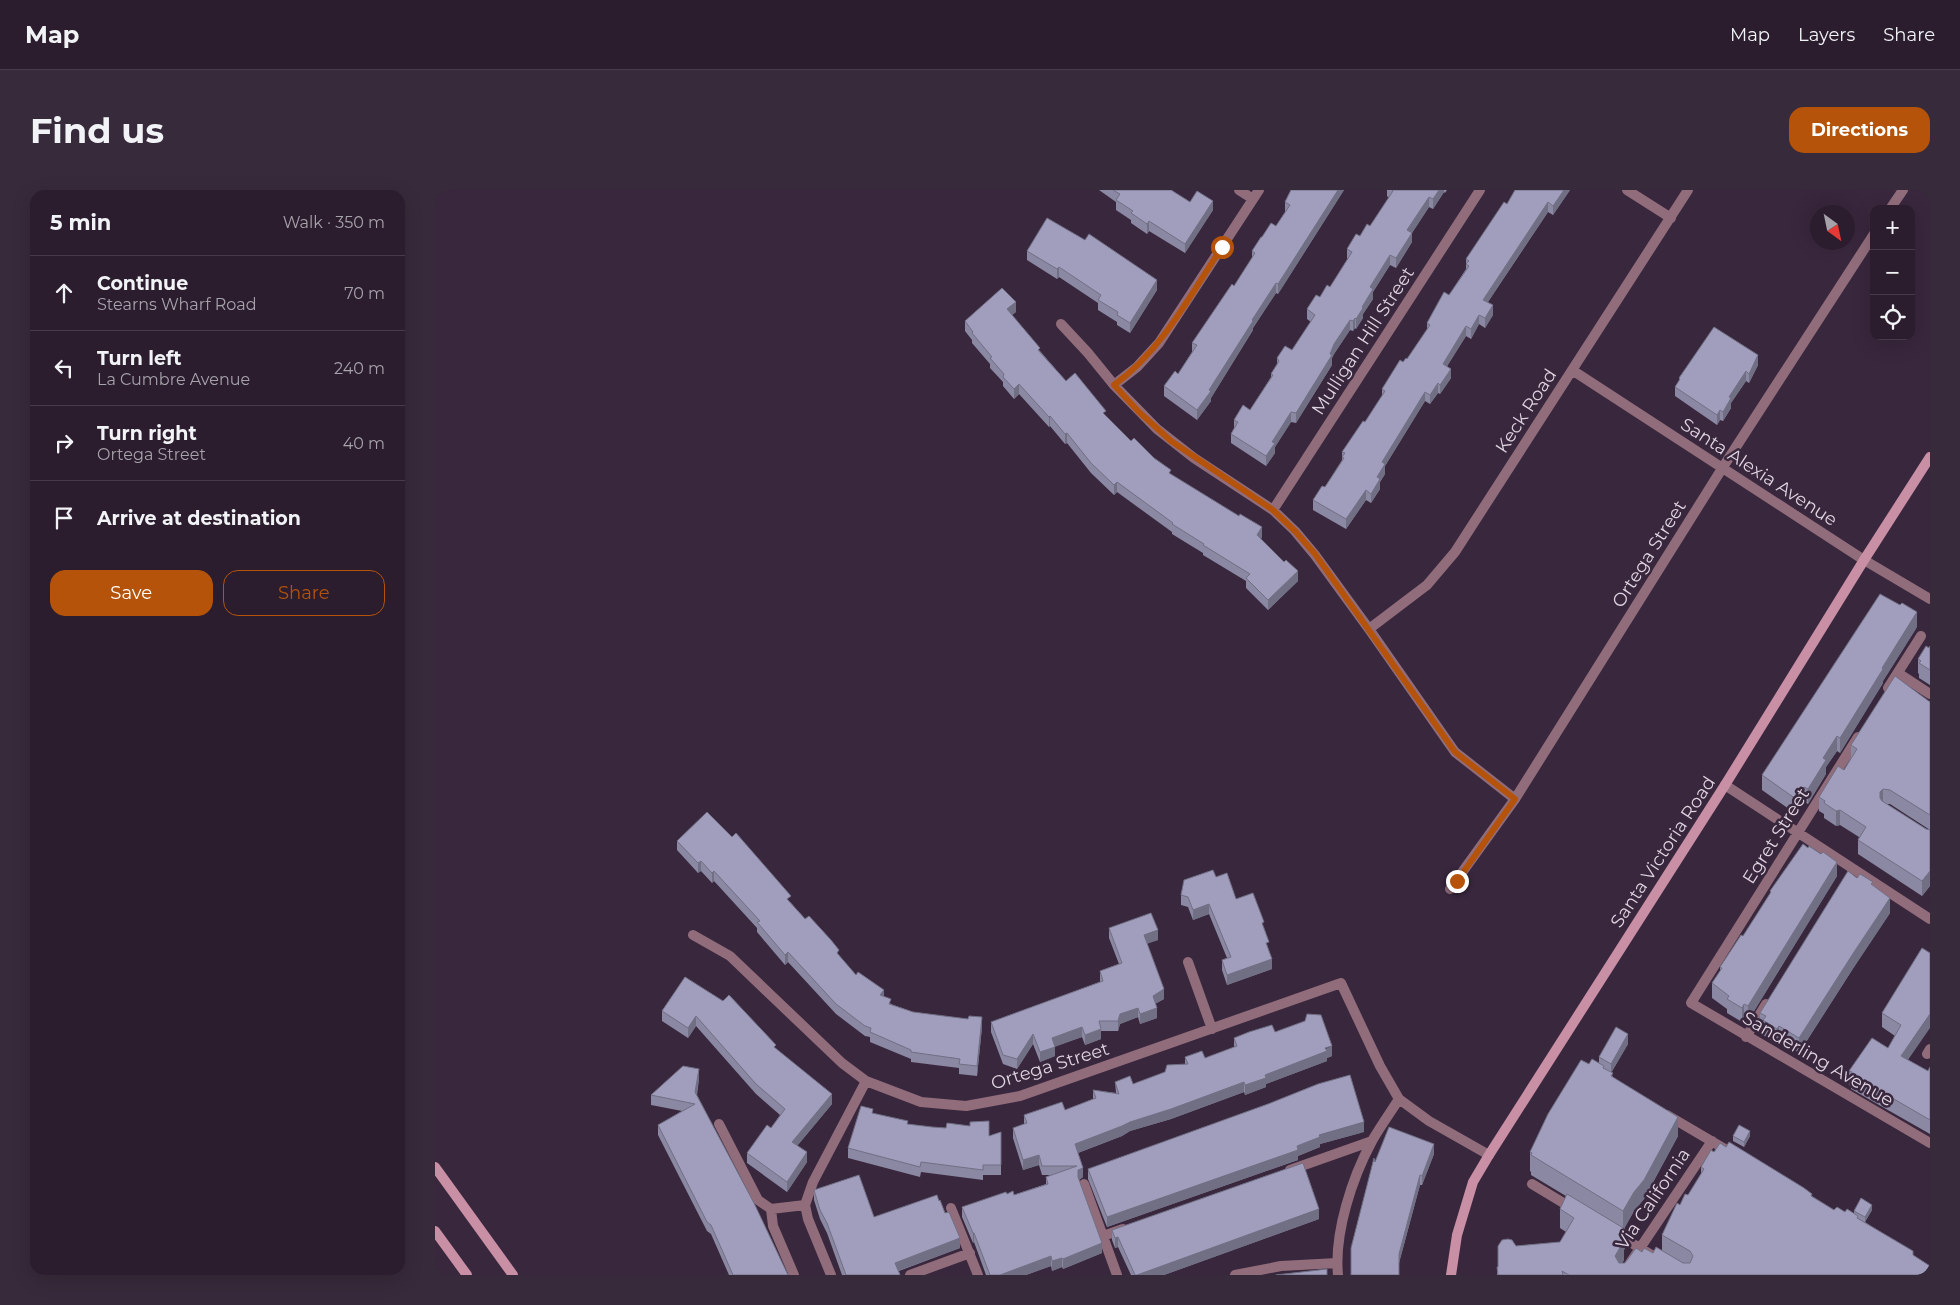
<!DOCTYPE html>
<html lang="en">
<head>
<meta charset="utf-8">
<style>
  body { margin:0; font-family:Montserrat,sans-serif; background:#372a3a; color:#f1f3f6 }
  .controls { position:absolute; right:15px; top:15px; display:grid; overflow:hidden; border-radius:10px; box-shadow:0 5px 20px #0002 }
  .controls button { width:45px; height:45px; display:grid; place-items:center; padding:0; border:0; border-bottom:1px solid #473b4a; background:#2b1d2e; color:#f1f3f6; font:25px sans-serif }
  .compass { position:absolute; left:1375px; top:15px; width:45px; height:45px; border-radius:50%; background:#2b1d2e; box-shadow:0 5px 20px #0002; rotate:147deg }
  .stop { position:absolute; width:15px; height:15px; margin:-11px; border:4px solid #b45309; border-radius:50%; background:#fff }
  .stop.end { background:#b45309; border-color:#fff; box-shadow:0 1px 5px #0008 }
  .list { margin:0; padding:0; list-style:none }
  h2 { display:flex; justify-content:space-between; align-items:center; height:65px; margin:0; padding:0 20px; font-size:21px }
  h2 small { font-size:16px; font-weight:400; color:#a6a2aa }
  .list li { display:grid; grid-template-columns:32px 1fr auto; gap:15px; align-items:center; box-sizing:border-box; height:75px; padding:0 20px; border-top:1px solid #473b4a }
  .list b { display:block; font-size:19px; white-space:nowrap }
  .list p { margin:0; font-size:16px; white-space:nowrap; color:#a6a2aa }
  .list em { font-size:16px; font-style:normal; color:#a6a2aa }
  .actions { display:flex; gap:10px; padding:15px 20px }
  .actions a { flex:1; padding:11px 0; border:1px solid #b45309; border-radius:15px; text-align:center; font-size:18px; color:#b45309 }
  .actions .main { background:#b45309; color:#fff }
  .icon { flex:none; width:28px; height:28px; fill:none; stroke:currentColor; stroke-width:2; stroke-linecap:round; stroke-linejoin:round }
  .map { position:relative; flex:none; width:1495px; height:1085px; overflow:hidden; border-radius:15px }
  header { display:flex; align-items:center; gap:30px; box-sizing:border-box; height:70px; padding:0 25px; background:#2b1d2e; border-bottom:1px solid #473b4a }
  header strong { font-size:24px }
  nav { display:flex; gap:28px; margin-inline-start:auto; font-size:18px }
  .intro { display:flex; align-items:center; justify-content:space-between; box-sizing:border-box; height:120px; padding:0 30px }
  h1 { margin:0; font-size:35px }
  .button { padding:12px 22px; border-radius:15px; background:#b45309; color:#fff; font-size:18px; font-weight:700 }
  main { display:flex; gap:30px; padding:0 30px }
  aside { flex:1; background:#2b1d2e; border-radius:15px; box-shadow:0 5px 20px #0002 }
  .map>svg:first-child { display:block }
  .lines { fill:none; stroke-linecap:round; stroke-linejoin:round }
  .street { stroke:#916d7b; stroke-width:10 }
  .secondary { stroke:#c88fa5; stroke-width:10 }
  .wall { fill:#8a88a2 }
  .shaded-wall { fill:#706f84 }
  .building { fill:#a09ebc; stroke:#706f84 }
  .route { stroke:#b45309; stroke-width:6 }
  .labels { text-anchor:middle; stroke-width:5; stroke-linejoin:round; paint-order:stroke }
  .street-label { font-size:18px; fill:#dfd4e1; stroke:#39273d }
</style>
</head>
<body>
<header>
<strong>Map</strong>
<nav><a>Map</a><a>Layers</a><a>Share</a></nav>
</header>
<div class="intro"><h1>Find us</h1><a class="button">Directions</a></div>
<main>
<aside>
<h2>5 min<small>Walk · 350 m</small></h2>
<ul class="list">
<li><svg class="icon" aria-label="ahead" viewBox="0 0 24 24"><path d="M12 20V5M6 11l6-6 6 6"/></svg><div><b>Continue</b><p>Stearns Wharf Road</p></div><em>70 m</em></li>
<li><svg class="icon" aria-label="left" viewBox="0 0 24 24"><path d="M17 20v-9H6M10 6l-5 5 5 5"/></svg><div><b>Turn left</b><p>La Cumbre Avenue</p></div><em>240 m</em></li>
<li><svg class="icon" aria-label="right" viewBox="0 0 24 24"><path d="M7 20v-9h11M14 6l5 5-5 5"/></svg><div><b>Turn right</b><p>Ortega Street</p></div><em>40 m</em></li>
<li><svg class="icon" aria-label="arrive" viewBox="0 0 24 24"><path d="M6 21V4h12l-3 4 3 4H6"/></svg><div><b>Arrive at destination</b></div></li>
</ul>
<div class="actions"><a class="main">Save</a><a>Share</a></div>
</aside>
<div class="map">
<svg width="1495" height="1085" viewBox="0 0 1495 1085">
  <rect width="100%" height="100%" fill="#39273d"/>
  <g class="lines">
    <path class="street" d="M804,0l14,9
      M1192,0l44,28
      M1455,19l13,-19
      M626,134l27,29 26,32 43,44 37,29 79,52 22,21 20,24 54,74 86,123 60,47
      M1137,180l292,190 66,39
      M679,195l23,-18 22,-24 100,-153
      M838,320l207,-320
      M934,439l58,-44 28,-33 233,-362
      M1463,483l32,21
      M1453,498l33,-52
      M1423,547l-167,266 239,140
      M1290,595l205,134
      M1015,699l65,-90 208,-332 151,-233
      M258,745l37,21 112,107 24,18 55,21 45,4 54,-10 321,-113 39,83 19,33 30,22 60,34
      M753,772l24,67
      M1311,847l20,-33
      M1492,864l3,-5
      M1232,925l63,37
      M284,934l39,76 13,9 34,-4
      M855,980l82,-29
      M649,994l33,91
      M1097,994l43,26
      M516,1018l27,67
      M336,1019l2,17 21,49
      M1178,1042l42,25
      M668,1046l20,-7
      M396,1085l-23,-56 -3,-14 8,-23 53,-101
      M475,1085l60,-22
      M800,1085l46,-9 56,-3
      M903,1085c-4,-42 14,-97 34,-134 8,-14 18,-28 27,-42
      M1187,1085l90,-134"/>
    <path class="secondary" d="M0,977l78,108
      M0,1041l32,44
      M1016,1085l6,-40 16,-53 16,-27 236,-370 139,-225 66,-103"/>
  </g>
  <path class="wall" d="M664,0h72l19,12 23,8 -28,43 -36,-22 -2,3 -16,-11v-3l-15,-10v-8z
    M856,0h53l-66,104 -2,-1 -23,35v2l-42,68v3l-14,19 -33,-24v-10l14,-12 14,-22v-9l42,-57 18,-27v-8l10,-14 14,-11 9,-14v-10z
    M952,0h60l-2,3 -1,-1 -11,17 -4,-2 -17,26v9l-16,26 -6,-3 -17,27v7l-10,15v4l-7,11 -1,-1 -2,3 -3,-1 -16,24 -2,4v7l-36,58 -5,-1 -16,25v6l-9,13 -35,-23v-9l3,-6v-8l16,-10 21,-33v-3l6,-9v-7l15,-8 19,-28 -4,-3v-10l23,-22 18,-28 -1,-1v-9l23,-23 19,-28 -2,-2z
    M1135,0l-17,25 -5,-3 -60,90 5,13 -8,13 -6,-4 -8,15 -5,-3 -19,30 4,12 -11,16 -2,-1 -8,11 -5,-3 -40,65v8l-5,8v7l-9,14 -5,-3 -20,29 -33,-19v-10l12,-13 17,-27v-8l23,-30 17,-26v-7l21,-27 4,-3 20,-30v-6l22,-28 17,-26v-10l41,-55z
    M592,61l130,39 -27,43 -13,-8v-3l-19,-12v-7l-39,-26 -2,2 -30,-19z
    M581,122l-4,3 28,36 26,30 40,36 25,24 40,34 91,62 -1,2 37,42 -30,29 -22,-22v-7l-43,-26v-2l-31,-19v-2l-55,-40 -3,3 -23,-22 -24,-30 -2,1 -15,-18 -1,1 -30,-33 -5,5 -11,-13v-4l-13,-14v-4l-18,-21v-3l-7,-9v-10z
    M1323,175l-9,18 -3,-2 -15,22v5l-8,13 -3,-1 -3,5 -42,-29v-9l4,-6v-3z
    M1482,437l-34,54v2l-43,70 -3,-2 -11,16v7l-18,30 -4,-2 -8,12 -34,-24v-15z
    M1495,456v39l-11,-7v-4l-1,-1v-14z
    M1495,512v128l-40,-26h-3l39,25 4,1v56l-8,10 -64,-42v-14l1,-3 -19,-12 -4,1 -12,-8v-4l-5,-3v-14l25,-27 7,-13v-12z
    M242,651l114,62 65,72 28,22 7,7 22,8 69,15 -5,49 -18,-2v-6l-48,-6v-3l-41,-17v-5l-5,-1 -29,-22 -48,-52 -3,3 -28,-33v-4l-43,-47 -2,2 -11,-12 -3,2 -21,-23z
    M1402,686l-89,145 -4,-2 -2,3 -15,-9v-4l-15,-11v-15l8,-12v-4l23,-31 27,-42v-3z
    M781,687l48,52 8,40 -45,16 -5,-15v-10l5,-2 -18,-44 -16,6 -5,-13 -7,-2v-10z
    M1422,688l16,7 17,28 -36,54 -55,86 -20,-13 -2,4 -14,-9v-6l-3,-2v-14z
    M674,738l49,12 -11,3 17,56 -9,5 2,14 -17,6 -2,-7 -18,7 -2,7h-17v8l-16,6 -3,-8 -27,9v10l-15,6 -7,-18 -16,25 -14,-5 -12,-32v-10l109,-40v-11l19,-7 -10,-26z
    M1487,758l-14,112 20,11 2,-4v67l-79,-45v-3l-2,-1v-14l39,-23 7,-12 -13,-9v-14z
    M250,787l91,72 56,55 -35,42 10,16 -20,30 -40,-29v-10l24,-25 9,-13 -24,-21 -60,-68 -8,12 -26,-17v-10z
    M840,842l57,24 -5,2v3l-61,23v3l-21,8 -1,-3 -73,27 -41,12 -8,5 -44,17 5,24 -4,3 23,73 -39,16 -1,-2 -10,4 -1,-5 -25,9h-40l-12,-33 -1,1 -11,-26v-10l45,-13 7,1 32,-11v-7l5,-2h-9l-3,-10 -16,5 -10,-32v-10l11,-4v-9l41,-5 28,-11v-9l23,3 -1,-11 18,2 52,-19v-8l20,1 29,-11v-9z
    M1193,854l-17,29 2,4 65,59 -34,63 -10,12 -10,18 1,19 -1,2v10l-2,3h3l17,-11 11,1 9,-2v-16l18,-30 8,-10 13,-21v-7l111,29 22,14 20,3v-2l18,-1 -7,12 48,33 17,20h-433v-8h1l18,-21 44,-4 6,-10 -6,-4v-19l6,-13 -35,-21v-3l-1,-1v-19l59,-88 10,-1v-6z
    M264,889l-2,16 91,180h-59l-18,-41 -4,-3 -49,-96v-10l24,-14 -31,-6v-10z
    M438,924l35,10 81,12 12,-4v43h-18v5l-62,-8 -1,5 -72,-19v-10z
    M929,942l-44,12v3l-22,9v4l-191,67 -19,-48v-10z
    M1298,946h17l-6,11 -11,-6z
    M999,964l-12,31h-2l-21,78 -24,-101z
    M379,1000l60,27 65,-16 21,47 -61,23 1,4h-58l-15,-42 -7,-14 -6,-19z
    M884,1029l-155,56h-33l-13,-28 -3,1 -3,-8v-10z"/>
  <path class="shaded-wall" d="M903,0h6l-66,104v-10z
    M1004,0h5v2l-11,17v-10z
    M1129,0h6l-17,25v-9z
    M994,7v10l-17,26v9l-16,26v-10l11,-28z
    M778,11v9l-28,43v-9z
    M1113,12v10l-65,97v-9z
    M714,31v10l-2,3v-10z
    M955,65v10l-17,27v7l-10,15v4l-7,11v-10l14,-32z
    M624,77v10l-2,2v-10z
    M722,90v10l-27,43v-10z
    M841,93v10l-23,35v2l-42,68v3l-14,19v-10l55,-90z
    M581,112v10l-9,7v-10z
    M1058,115v10l-8,13v-10z
    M1044,125v9l-8,15v-10z
    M920,128v10l-2,3v-10z
    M915,130v10l-16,24 -2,4v7l-36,58v-10l34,-59 4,-10z
    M1031,136v10l-23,37v-9z
    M1323,165v10l-9,18v-9z
    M1016,179v9l-11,16v-9z
    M1311,181v10l-15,22v5l-8,13v-9l6,-15z
    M1003,193v10l-8,11v-9z
    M584,194v10l-5,5v-10z
    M990,202v9l-40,65v8l-5,8v7l-9,14v-9l11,-32z
    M1285,220v10l-3,5v-10z
    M856,222v10l-16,25v6l-9,13v-10l6,-14z
    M615,226v10l-1,1v-10z
    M632,243v10l-2,1v-10z
    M682,292v10l-3,3v-10z
    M931,300v10l-20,29v-10z
    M827,337v10l-5,8v-10z
    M863,381v10l-30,29v-10z
    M1482,422v15l-34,54v2l-43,70v-15l42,-70z
    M1402,546v15l-11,16v7l-18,30v-15l15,-31z
    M1369,597v15l-8,12v-15z
    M1448,599v15l-3,3v-15z
    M1405,620v15l-4,1v-15z
    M266,671v10l-3,2v-10z
    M1402,672v14l-89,145v-15z
    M279,681v10l-2,2v-10z
    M1495,681v15l-8,10v-15z
    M1455,708v15l-36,54 -55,86v-15l55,-86z
    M774,714v10l-16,6v-10z
    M723,740v10l-14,5v-10z
    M353,762v10l-3,3v-10z
    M837,769v10l-45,16v-10z
    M729,799v10l-11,6v-9z
    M449,800v10l-4,-5z
    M1309,814v15l-2,3v-14z
    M703,818v9l-18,7 -2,7v-10l2,-7z
    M722,818v10l-17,6v-10z
    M1495,824v14l-29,42v-14z
    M261,826v10l-8,12v-10z
    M547,827v10l-5,49v-10z
    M1344,836v14l-2,4v-15z
    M647,837v10l-30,11v-10z
    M666,839v10l-16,6v-10z
    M598,844v10l-16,25v-10z
    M1193,844v10l-17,29v-9z
    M897,856v10l-5,2v3l-61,23v3l-21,8v-10l20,-10z
    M620,857v9l-15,6v-10z
    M264,879v10l-4,23v-10z
    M809,892v10l-73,27 -41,12 -8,5 -47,18v-10l55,-22z
    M397,904v10l-40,48v-10z
    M1243,927v19l-34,63 -10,12 -11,19v-19z
    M929,932v10l-44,12v3l-22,9v4l-191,67v-10l190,-71 22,-11z
    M1315,941v5l-6,11v-5z
    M999,954v10l-12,31v-9z
    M372,962v10l-20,30v-10z
    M604,965v10l-16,5v-10z
    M648,978v9l-5,3v-10z
    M985,985v10l-21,78v-9z
    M1437,1015v5l-7,12v-5z
    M884,1019v10l-155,56h-27z
    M1190,1039v19l-1,2v10l-9,14v-18l5,-18z
    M538,1043h1v9l-1,1z
    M683,1047v10l-3,1v-10z
    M525,1048v10l-65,24v-9z
    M667,1053v10l-39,16v-10z
    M616,1066v10l-25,9h-26z
    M627,1068v9l-10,4v-10z"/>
  <path class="building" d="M678,0h58l19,12 7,-11 16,10 -28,43 -36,-23 -2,3 -16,-11 2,-2 -17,-11 4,-6z
    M856,0h47l-60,94 -2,-1 -24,37 1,1 -44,69 2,1 -14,19 -33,-24 11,-15 3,3 19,-29 -5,-2 40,-59 2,2 21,-33 -3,-2 9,-14h1l9,-14 5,3 14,-21 -5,-3z
    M957,0h47l-6,9 -4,-2 -22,33 5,3 -16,25 -6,-3 -20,32 3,2 -11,18 1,1 -7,11 -1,-1 -2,3 -3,-1 -16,24 -4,10 2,1 -36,58 -5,-1 -19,30 3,1 -9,13 -35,-22 7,-12 -4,-2 9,-15 7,5 23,-35 -2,-1 8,-13 -2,-3 8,-12 7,4 23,-35 -8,-6 9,-14 4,2 7,-12 3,2 22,-35 -5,-3 9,-15 4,2 7,-12 3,2 23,-35z
    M1080,0h49l-11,16 -5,-4 -65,98 10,5 -8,13 -6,-3 -8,14 -5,-3 -23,38 8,5 -11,16 -2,-2 -8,12 -5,-3 -43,70 3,2 -8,13 3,2 -9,15 -5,-4 -20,29 -33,-19 9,-14 3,1 19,-29 -2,-1 3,-4 -3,-1 21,-31 2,1 20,-31 -3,-2 18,-29 3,2 3,-4 1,1 23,-34 -3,-2 17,-31 5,3 20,-29 -3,-2 3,-3 -3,-2 38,-57 3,2z
    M612,28l38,22 4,-6 68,46 -27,43 -13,-8 1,-3 -20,-12 3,-5 -42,-28 -2,2 -30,-18z
    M567,98l14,14 -9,7 33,39 -2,2 28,31 9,-8 31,38 -3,2 28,28 3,-3 20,20 17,12 -2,3 70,43 1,-2 22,13 -5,8 27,27 2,-2 12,11 -30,29 -22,-22 4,-4 -47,-29 1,-1 -32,-20 1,-1 -56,-41 -3,3 -23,-22 -24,-30 -2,1 -15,-18 -1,1 -30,-33 -5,5 -11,-12 1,-3 -14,-16 2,-1 -20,-24 1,-1 -8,-11z
    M1279,137l44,28 -9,19 -3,-3 -17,26 2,1 -8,14 -3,-2 -3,5 -42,-28 5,-8 -1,-1z
    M1445,404l20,11 2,-2 15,9 -35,56 1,1 -43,69 -3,-2 -14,22 3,2 -18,29 -4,-2 -8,12 -34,-24z
    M1491,456l3,2 1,-2v24l-11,-7 2,-2 -3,-2z
    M1460,486l35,26v113l-40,-25 -7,-1 -3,3v6l2,3 44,28 4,1v41l-8,10 -64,-41 8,-13 -26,-17 -4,1 -12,-8 1,-2 -6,-4 19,-31 6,4 13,-21 -6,-4z
    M272,622l25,25 4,-4 55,63 -4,3 18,20 4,-3 22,24 8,10 -2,3 19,22 2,-3 26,18 -4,5 11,4 -2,5 24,8 55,7 1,-3 13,1 -5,49 -18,-2 1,-5 -49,-7v-2l-41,-18 1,-4 -6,-2 -29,-22 -48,-52 -3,3 -28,-33 3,-1 -46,-50 -2,2 -11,-12 -3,2 -21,-22z
    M1368,654l5,4 1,-2 12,8 2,-2 14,10 -89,144 -4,-2 -2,4 -15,-9 2,-3 -17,-13 10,-15 -2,-1 21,-32 2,1 28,-44 -1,-1z
    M778,680l3,7 11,-4 9,26 17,-6 11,29 -2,1 7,19 -3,1 6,16 -45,16 -5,-15 9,-3 -22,-53 -16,6 -5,-13 -7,-2 3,-15z
    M1413,681l9,7 3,-4 13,8 -2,2 19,14 -36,54 -55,86 -20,-12 -2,3 -14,-9 3,-4 -6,-3z
    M716,723l7,17 -14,5 20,54 -11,7 4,12 -17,6 -2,-6 -18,6 -2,7h-19l2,8 -16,6 -3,-8 -30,11 3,9 -15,5 -7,-18 -16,25 -14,-4 -12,-33 112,-41 -3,-10 22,-8 -13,-35z
    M1487,758l8,5v61l-29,42 27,15 2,-4v53l-79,-46 1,-2 -3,-1 23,-33 16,10 13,-23 -19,-12z
    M250,787l38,24 6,-6 47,50 -2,2 58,47 -40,48 15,10 -20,30 -40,-29 20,-28 4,3 14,-19 -29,-25 -60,-68 -8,12 -26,-17z
    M872,824l14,1 11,31 -7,2 2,3 -62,24 1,3 -21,7 -1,-3 -73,27 -41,13 -8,4 -47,18 8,24 -5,2v7l24,66 -39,16 -1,-1 -10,3 -1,-5 -51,19h-10l-16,-42h-1l-11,-26 44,-15 1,2 6,-3 1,4 34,-11 -2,-7 31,-11h-35l-3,-11 -16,5 -10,-32 14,-5 -3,-8 38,-13 3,8 31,-12 -3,-8 26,4 -4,-12 15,-6 3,8 32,-12 2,-7 21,-1 -3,-7 17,-6 3,7 32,-12 -3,-8 15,-6 23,-7 3,7 30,-11z
    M1181,837l12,7 -17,30 -12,-7z
    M1157,869l12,7 -1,2 10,5 -2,3 67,41 -34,63 -10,12 -11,19 -92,-56 1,-2 -2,-1 18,-38 33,-54 8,4z
    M248,876l16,3 -4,23 59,111 34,72h-55l-22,-50 -4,-3 -49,-97 37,-21 -44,-9z
    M915,885l14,47 -45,13 1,2 -23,9 1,4 -191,67 -19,-48 180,-65 50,-20z
    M426,916l12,3 -1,4 36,8 -1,3 25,3 14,1 1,-5 23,3v-4l19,-1v15l12,-4v33h-18v5l-62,-8 -1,5 -72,-19z
    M1304,935l11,6 -6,11 -11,-6z
    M954,937l45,17 -12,32 -2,-1 -21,79v21h-48v-27l23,-90 1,4z
    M1294,952l75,46 8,6 -1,2 23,14 3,-3 8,5 2,-3 11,7 -1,2 56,33v4l17,11v9h-361l-7,-4 1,4h-65l-1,-8h1v-21l4,-6 6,-1 4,1 4,6 44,-4 14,-24 -14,-9 7,-15 58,35 -5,9 4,3 -9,15 4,7h6l11,-15 6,4 2,-4 9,5 3,-6 27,16h7l3,-7 -3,-5 -28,-16 15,-32 3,2 5,-11 3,1 16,-26 -3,-2 10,-17 3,2 6,-9 6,4z
    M868,973l16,46 -182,66h-2l-17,-38 -3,1 -3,-8z
    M424,985l15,42 63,-22 2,6 1,-1 5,13 4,-1 11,26 -65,25 5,12h-54l-19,-52 -7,-13 -6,-20z
    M1426,1008l11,7 -7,12 -11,-6z
    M892,1079v6h-51z"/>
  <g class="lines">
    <path class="route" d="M787,57c-32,49 -60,103 -108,138l25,27 32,29 102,69 22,21 20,23 140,198 60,47 -58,82"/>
  </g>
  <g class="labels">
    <g class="street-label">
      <text transform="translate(928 151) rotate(-57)" y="6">Mulligan Hill Street</text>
      <text transform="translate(1091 221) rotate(-57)" y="6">Keck Road</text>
      <text transform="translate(1324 282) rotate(33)" y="6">Santa Alexia Avenue</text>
      <text transform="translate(1214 364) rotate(-58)" y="6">Ortega Street</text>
      <text transform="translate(1341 646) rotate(-58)" y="6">Egret Street</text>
      <text transform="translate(1228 662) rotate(-57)" y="6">Santa Victoria Road</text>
      <text transform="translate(1383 869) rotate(30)" y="6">Sanderling Avenue</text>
      <text transform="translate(615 876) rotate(-17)" y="6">Ortega Street</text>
      <text transform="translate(1218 1009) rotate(-56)" y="6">Via California</text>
    </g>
  </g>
</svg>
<div class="controls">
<button>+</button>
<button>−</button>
<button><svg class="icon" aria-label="locate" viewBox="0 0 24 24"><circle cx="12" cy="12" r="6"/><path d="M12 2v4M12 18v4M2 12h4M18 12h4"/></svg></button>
</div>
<svg class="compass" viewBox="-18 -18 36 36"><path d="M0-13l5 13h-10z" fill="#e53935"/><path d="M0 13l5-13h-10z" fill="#a6a2aa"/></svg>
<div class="stop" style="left:787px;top:57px"></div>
<div class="stop end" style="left:1022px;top:691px"></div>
</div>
</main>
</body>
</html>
